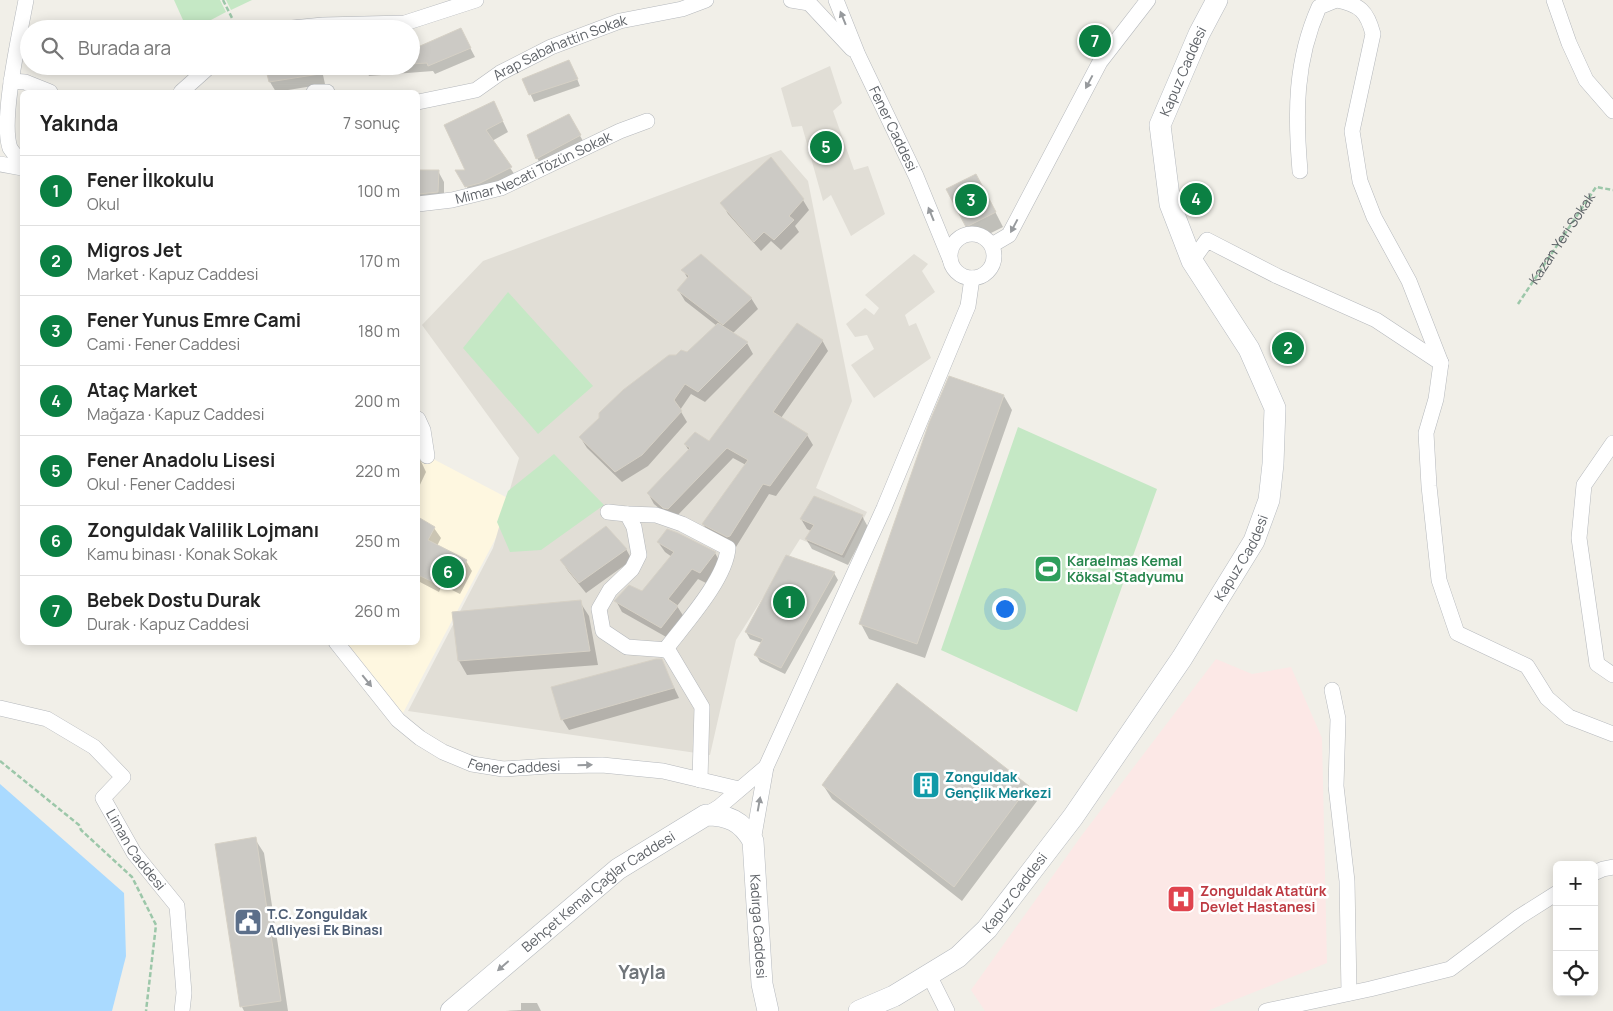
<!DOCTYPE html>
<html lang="tr">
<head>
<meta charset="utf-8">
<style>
  body { margin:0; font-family:Manrope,sans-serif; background:#f2f2f2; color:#222 }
  .controls { position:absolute; right:15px; bottom:15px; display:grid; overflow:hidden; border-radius:8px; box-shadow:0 2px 12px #0003 }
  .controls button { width:45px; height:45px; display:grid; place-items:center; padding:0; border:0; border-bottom:1px solid #e0e0e0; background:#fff; color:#222; font:25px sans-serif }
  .you { position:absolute; left:1004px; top:608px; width:18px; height:18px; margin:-12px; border:4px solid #fff; border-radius:50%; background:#1a73e8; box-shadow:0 0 0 8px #1a73e833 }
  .badge { display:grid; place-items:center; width:32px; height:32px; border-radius:50%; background:#0b8043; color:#fff; font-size:16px; font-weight:700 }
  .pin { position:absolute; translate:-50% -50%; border:2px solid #fff; box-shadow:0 1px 5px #0006 }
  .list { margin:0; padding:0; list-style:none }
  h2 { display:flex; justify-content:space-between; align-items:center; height:65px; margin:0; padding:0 20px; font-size:21px }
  h2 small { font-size:16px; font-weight:400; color:#767676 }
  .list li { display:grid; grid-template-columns:32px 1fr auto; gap:15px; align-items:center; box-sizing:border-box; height:70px; padding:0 20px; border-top:1px solid #e0e0e0 }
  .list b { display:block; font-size:19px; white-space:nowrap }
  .list p { margin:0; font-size:16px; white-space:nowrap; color:#767676 }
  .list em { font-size:16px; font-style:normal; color:#767676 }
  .icon { flex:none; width:28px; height:28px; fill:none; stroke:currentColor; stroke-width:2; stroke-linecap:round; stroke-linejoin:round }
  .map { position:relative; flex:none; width:1613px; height:1011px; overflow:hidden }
  .search { position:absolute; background:#fff; box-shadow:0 2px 12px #0003; left:20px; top:20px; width:400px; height:55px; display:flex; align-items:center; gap:12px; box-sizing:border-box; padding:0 18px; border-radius:28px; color:#767676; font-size:19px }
  .panel { position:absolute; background:#fff; box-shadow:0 2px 12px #0003; left:20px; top:90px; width:400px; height:555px; border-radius:8px }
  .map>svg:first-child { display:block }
  .commercial { fill:#fef7e0 }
  .education { fill:#e1ded6 }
  .medical { fill:#fce8e6 }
  .green { fill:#c5e8c5 }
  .water { fill:#aadaff }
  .shadow { fill:#0003 }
  .building { fill:#cccac5; stroke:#d6d1c6 }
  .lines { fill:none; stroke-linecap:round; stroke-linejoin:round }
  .minor-casing { stroke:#b5b8bc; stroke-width:16 }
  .secondary-casing { stroke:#b6babf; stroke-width:22 }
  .path { stroke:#9cc7a9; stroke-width:2.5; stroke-dasharray:5 2.5; stroke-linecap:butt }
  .minor { stroke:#fff; stroke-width:15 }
  .secondary { stroke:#fff; stroke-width:21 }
  .oneway { fill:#979a9d }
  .labels { text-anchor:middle; stroke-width:5; stroke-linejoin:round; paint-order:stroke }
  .street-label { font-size:14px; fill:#5f6368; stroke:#fff }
  .leisure-label { font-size:14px; font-weight:bold; fill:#27864d; stroke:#fff; text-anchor:start }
  .culture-label { font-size:14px; font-weight:bold; fill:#0d838f; stroke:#fff; text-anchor:start }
  .health-label { font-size:14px; font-weight:bold; fill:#be3a42; stroke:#fff; text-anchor:start }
  .service-label { font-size:14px; font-weight:bold; fill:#4e5e75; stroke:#fff; text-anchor:start }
  .district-label { font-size:19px; font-weight:bold; fill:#70757a; stroke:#fff }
</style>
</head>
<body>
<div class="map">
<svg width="1613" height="1011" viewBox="0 0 1613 1011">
  <rect width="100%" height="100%" fill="#f1efe8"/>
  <path class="commercial" d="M418,451l97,51 -112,211 -56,-70 71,-1z"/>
  <path class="education" d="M830,66l12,37 -9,8 21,59 14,-4 17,48 -34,22 -20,-41 -8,6 -21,-75 -10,1 -11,-39z
    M781,150l27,31 44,220 -36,87 51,24 -23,46 -44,-19 -64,101 -26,115 -302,-44 85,-163 26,-90 -97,-133 61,-64z
    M914,254l14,10 -6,7 13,21 -30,23 4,11 7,-3 15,35 -57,40 -23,-33 23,-16 -7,-14 -12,2 -9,-13 19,-16 9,7 5,-7 -14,-13z"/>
  <path class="medical" d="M1216,659l36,15 39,-7 31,71 5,225 -120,48h-222l-14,-21 111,-155z"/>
  <path class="green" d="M174,0h46l6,12 -32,17h-7z
    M226,0h26l-21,10z
    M508,292l85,94 -55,48 -75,-86z
    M1018,427l139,62 -80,223 -136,-62z
    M554,454l50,51 -63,45 -31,2 -13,-30 11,-31z"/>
  <path class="water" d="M0,784l124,109 2,63 -14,55h-112z"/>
  <path class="shadow" d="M465,38l10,19 -40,17 -2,-3 -64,5 -5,-10h47v-19l2,4z
    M267,66h54l4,18 -49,8 -6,-10z
    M573,69l7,17 -46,16 -10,-22z
    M494,103l14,29 -16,9 25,37 -44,19 -16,-26h10z
    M568,115l18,31 -43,23 -6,-11z
    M418,171h20l6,11v21l-26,2z
    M984,190l19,37 -28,14 -8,-15z
    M803,200l6,10 -14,16 4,6 -18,18 -10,-9 -10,10 -33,-37 -6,-11z
    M683,270l68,28 7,11 -26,25 15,9 6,11 -48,48 -14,-8 -11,16 7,12 -39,44 -26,16 -35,-34 -7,-11 107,-83 30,-28 -32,-25 -6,-10 9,-12z
    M822,340l6,11 -47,67 26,17 6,10 -37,51 -7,-2 -33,53 -27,-13 -6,-10 43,-59 -13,-7 -59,61 -3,-1 -17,-14 -6,-11 41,-42 -4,-7 24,-1z
    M1004,396l8,14 -87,248 -56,-19 -8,-15z
    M418,455l8,17 -8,17z
    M862,516l6,11 -20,38 -36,-16 -6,-10 5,-8 -4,-2 -6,-10z
    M418,519l16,9 7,10 -4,8 29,15 6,10 -12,23 -18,-9 -3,7 -21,-11z
    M658,542l57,11 6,11 -15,19 -8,-4 -21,27 7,11 -16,21 -46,-26 -6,-11 27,-9 29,-35 -7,-5z
    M626,549l6,11 -46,33 -18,-22 -7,-11z
    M834,573l4,7 -53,94 -25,-12 -4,-7 6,-12 -12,-4 -4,-7z
    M580,602l9,14 9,49 -131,10 -8,-14z
    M661,660l18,38 -110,32 -7,-11z
    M823,785l205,2 9,14 -75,100 -130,-102z
    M255,839l9,14 24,158h-44l-2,-4 -26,-162z
    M521,1003h16l4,8h-36l16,-1z"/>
  <path class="building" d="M461,28l10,20 -43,18 -1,-3 -16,1v-14z
    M569,60l9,19 -49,16 -7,-16z
    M265,66h60l1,7 -57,9z
    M494,101l9,20 -17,9 26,37 -32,16 -15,4 -10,-17h10l-21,-45z
    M569,114l12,21 -45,24 -9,-24z
    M771,157l33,42 -15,17 5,4 -20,20 -10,-8 -10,10 -34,-39z
    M418,170h21l-1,22 -20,2z
    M976,174l20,38 -30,15 -20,-38z
    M701,254l51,44 -29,27 -46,-35 12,-14 -8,-6z
    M718,323l30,19 -50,50 -13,-8 -11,16 8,11 -40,44 -27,17 -36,-35 20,-19v-5l24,-23 46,-35h7l5,-5 6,2z
    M797,323l26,17 -50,72 35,22 -38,52 -7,-2 -33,52 -3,1 -25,-13 46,-64 -21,-12 -59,61 -5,-1 -16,-15 43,-45 -6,-4 11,-12 14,9z
    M949,376l55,19 -87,249 -58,-20 70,-201z
    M814,496l49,19 -21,40 -37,-16 9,-14 -14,-6z
    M418,517l17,10 -7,13 39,20 -13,24 -18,-9 -3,7 -15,-7z
    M606,526l21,23 -48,34 -19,-23z
    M667,529l11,4 38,19 -16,21 -8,-4 -24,30 10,7 -17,22 -47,-27 15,-16 13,6 32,-39 -17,-10z
    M786,555l49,17 -54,96 -27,-13 9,-16 -18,-7z
    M581,600l9,51 -132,10 -6,-49z
    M656,659h6l12,29 -113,32 -10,-33z
    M897,683l132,103 -75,101 -132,-102z
    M256,837l25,164 -41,6 -25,-163z"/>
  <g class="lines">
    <defs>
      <g id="minor">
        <path d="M791,0l18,3 43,46"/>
        <path id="s2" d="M836,0l22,55 58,121 34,83"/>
        <path d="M1337,0c23,5 30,11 36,34l-21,97 8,50 14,36 35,64 32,82"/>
        <path d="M1554,0l15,43 17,37 27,31"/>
        <path d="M282,29l41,-4 82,-2 71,-23"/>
        <path d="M11,81l14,1 25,10"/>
        <path d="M181,92l29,-26"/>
        <path d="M314,92h13"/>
        <path id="s3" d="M418,102l58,-12 24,-17 51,-26 69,-26 62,-12 24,-9"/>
        <path d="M22,163c-3,-4 -9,-10 -12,-15 -10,-28 10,-115 16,-148"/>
        <path d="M0,164l22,4"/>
        <path d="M1300,171c-5,-58 -5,-110 19,-164l17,-7"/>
        <path id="s4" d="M418,204l34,-4 49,-12 119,-57 27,-10"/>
        <circle cx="972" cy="256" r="22"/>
        <path d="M992,245l17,-10 91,-173 48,-62"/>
        <path d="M1192,261l15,-21 70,36 99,44 65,43 -5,36 -10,34 3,53 10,94 18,53 70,33 20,32 22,19 44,17"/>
        <path d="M418,419l5,11 4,26"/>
        <path d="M1613,443l-29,42 -5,53 18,126 16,11"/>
        <path d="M608,512l19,2 7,13 5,28 -7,14 -22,21 -11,19 4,22 24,16 41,3 34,57 -2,73"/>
        <path d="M627,514l29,1 26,9 46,24c-2,31 -44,77 -63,102"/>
        <path id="s5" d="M336,642l62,78 22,18 23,14 29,12 31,5 46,-3 53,-1 61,6 76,18"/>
        <path d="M1332,690l6,29 -2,67 11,95 2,112"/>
        <path id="s6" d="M0,708l47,11 47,28 29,30 -20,21 31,55 43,53 7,87 -2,18"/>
        <path d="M706,815l13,-8 47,-40"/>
        <path d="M753,841l13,-74 118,-259 84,-202 4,-28"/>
        <path d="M1594,873l9,-4 10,-2"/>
        <path d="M929,975l18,36"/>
        <path d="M1266,1011l104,-22 80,-20 69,-52 38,-24"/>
      </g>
      <g id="secondary">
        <path id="s7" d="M451,1011l167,-142 88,-54c22,0 36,6 47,26l9,143 6,27"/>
        <path id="s8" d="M859,1011l35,-15 64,-39 29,-28 86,-112 109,-159 72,-117 15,-41 4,-36 2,-56 -26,-59 -57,-88 -22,-57 -10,-79 39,-91 18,-34"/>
      </g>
    </defs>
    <use href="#minor" class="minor-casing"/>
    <use href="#secondary" class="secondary-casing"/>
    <g class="path">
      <path d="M223,0l10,20"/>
      <path id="s1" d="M1518,304l78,-117 17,3"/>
      <path d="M0,761l79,64 2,5 51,47 24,48 -10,86"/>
    </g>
    <use href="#minor" class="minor"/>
    <use href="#secondary" class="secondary"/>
  </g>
  <defs><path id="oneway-solid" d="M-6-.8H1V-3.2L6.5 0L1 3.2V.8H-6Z" transform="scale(1.25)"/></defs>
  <g class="oneway">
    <use href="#oneway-solid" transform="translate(843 18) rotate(-112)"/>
    <use href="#oneway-solid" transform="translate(1089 82) rotate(118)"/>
    <use href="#oneway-solid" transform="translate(931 214) rotate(-112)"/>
    <use href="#oneway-solid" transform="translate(1014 226) rotate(118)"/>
    <use href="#oneway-solid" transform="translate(367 681) rotate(51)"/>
    <use href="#oneway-solid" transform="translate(585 765) rotate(-1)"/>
    <use href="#oneway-solid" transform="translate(759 804) rotate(-80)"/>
    <use href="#oneway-solid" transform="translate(503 966) rotate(139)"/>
  </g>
  <defs>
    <symbol id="stadium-square" viewBox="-11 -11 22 22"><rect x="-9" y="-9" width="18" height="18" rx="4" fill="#2e9e5b" stroke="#fff"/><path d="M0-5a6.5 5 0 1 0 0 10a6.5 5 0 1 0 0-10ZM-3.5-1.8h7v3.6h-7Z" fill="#fff"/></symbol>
    <symbol id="building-square" viewBox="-11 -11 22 22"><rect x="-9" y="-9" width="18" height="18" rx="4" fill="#0f9aa8" stroke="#fff"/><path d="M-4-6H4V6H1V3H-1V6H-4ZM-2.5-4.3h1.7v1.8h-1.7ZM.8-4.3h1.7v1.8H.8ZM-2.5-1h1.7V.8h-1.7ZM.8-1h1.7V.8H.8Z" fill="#fff"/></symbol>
    <symbol id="hospital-square" viewBox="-11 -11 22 22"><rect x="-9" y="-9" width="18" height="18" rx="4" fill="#e0444e" stroke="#fff"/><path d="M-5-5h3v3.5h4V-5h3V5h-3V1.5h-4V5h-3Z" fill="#fff"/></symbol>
    <symbol id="civic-square" viewBox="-11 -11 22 22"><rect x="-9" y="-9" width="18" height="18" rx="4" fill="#5c6f8a" stroke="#fff"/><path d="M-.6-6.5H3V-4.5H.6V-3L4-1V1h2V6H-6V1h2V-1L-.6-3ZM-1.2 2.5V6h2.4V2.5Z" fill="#fff"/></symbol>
  </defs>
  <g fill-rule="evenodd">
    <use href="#stadium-square" x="1032" y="553" width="32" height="32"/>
    <use href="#building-square" x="910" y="769" width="32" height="32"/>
    <use href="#hospital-square" x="1165" y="883" width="32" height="32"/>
    <use href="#civic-square" x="232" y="906" width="32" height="32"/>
  </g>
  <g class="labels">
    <g class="street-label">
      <text dy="5" stroke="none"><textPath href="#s3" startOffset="154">Arap Sabahattin Sokak</textPath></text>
      <text dy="5" stroke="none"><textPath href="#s8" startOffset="1129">Kapuz Caddesi</textPath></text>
      <text dy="5" stroke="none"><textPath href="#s2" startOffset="141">Fener Caddesi</textPath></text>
      <text dy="5" stroke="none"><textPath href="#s4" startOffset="122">Mimar Necati Tözün Sokak</textPath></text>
      <text dy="5" stroke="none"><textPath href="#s1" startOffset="79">Kazan Yeri Sokak</textPath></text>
      <text dy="5" stroke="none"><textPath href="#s8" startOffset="604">Kapuz Caddesi</textPath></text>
      <text dy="5" stroke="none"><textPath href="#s5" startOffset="229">Fener Caddesi</textPath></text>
      <text dy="5" stroke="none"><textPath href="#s6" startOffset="235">Liman Caddesi</textPath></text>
      <text dy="5" stroke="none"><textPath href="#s8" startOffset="199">Kapuz Caddesi</textPath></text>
      <text dy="5" stroke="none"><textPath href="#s7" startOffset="190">Behçet Kemal Çağlar Caddesi</textPath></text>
      <text dy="5" stroke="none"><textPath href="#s7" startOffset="465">Kadırga Caddesi</textPath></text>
    </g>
    <g class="leisure-label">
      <text x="1067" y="566">Karaelmas Kemal<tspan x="1067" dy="16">Köksal Stadyumu</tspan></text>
    </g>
    <g class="culture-label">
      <text x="945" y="782">Zonguldak<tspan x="945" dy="16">Gençlik Merkezi</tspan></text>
    </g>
    <g class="health-label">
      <text x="1200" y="896">Zonguldak Atatürk<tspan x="1200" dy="16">Devlet Hastanesi</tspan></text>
    </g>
    <g class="service-label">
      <text x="267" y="919">T.C. Zonguldak<tspan x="267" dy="16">Adliyesi Ek Binası</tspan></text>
    </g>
    <g class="district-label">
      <text x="642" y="979">Yayla</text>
    </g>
  </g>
</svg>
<div class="controls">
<button>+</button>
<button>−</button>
<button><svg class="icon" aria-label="locate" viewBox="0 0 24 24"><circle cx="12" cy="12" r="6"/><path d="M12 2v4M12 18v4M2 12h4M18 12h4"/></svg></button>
</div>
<div class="you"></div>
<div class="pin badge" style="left:789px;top:602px">1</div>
<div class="pin badge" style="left:1288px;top:348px">2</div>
<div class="pin badge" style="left:971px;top:200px">3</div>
<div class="pin badge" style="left:1196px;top:199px">4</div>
<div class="pin badge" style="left:826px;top:147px">5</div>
<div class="pin badge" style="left:448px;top:572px">6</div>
<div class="pin badge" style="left:1095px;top:41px">7</div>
<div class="search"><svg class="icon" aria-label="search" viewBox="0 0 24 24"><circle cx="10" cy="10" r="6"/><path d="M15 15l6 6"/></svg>Burada ara</div>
<section class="panel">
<h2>Yakında<small>7 sonuç</small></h2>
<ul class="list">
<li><span class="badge">1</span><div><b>Fener İlkokulu</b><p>Okul</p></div><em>100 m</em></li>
<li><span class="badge">2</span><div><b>Migros Jet</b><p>Market · Kapuz Caddesi</p></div><em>170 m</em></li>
<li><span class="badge">3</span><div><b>Fener Yunus Emre Cami</b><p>Cami · Fener Caddesi</p></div><em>180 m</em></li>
<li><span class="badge">4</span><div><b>Ataç Market</b><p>Mağaza · Kapuz Caddesi</p></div><em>200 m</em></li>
<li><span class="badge">5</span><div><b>Fener Anadolu Lisesi</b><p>Okul · Fener Caddesi</p></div><em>220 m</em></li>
<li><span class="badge">6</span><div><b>Zonguldak Valilik Lojmanı</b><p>Kamu binası · Konak Sokak</p></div><em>250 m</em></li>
<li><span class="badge">7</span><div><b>Bebek Dostu Durak</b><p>Durak · Kapuz Caddesi</p></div><em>260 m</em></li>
</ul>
</section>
</div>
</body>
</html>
